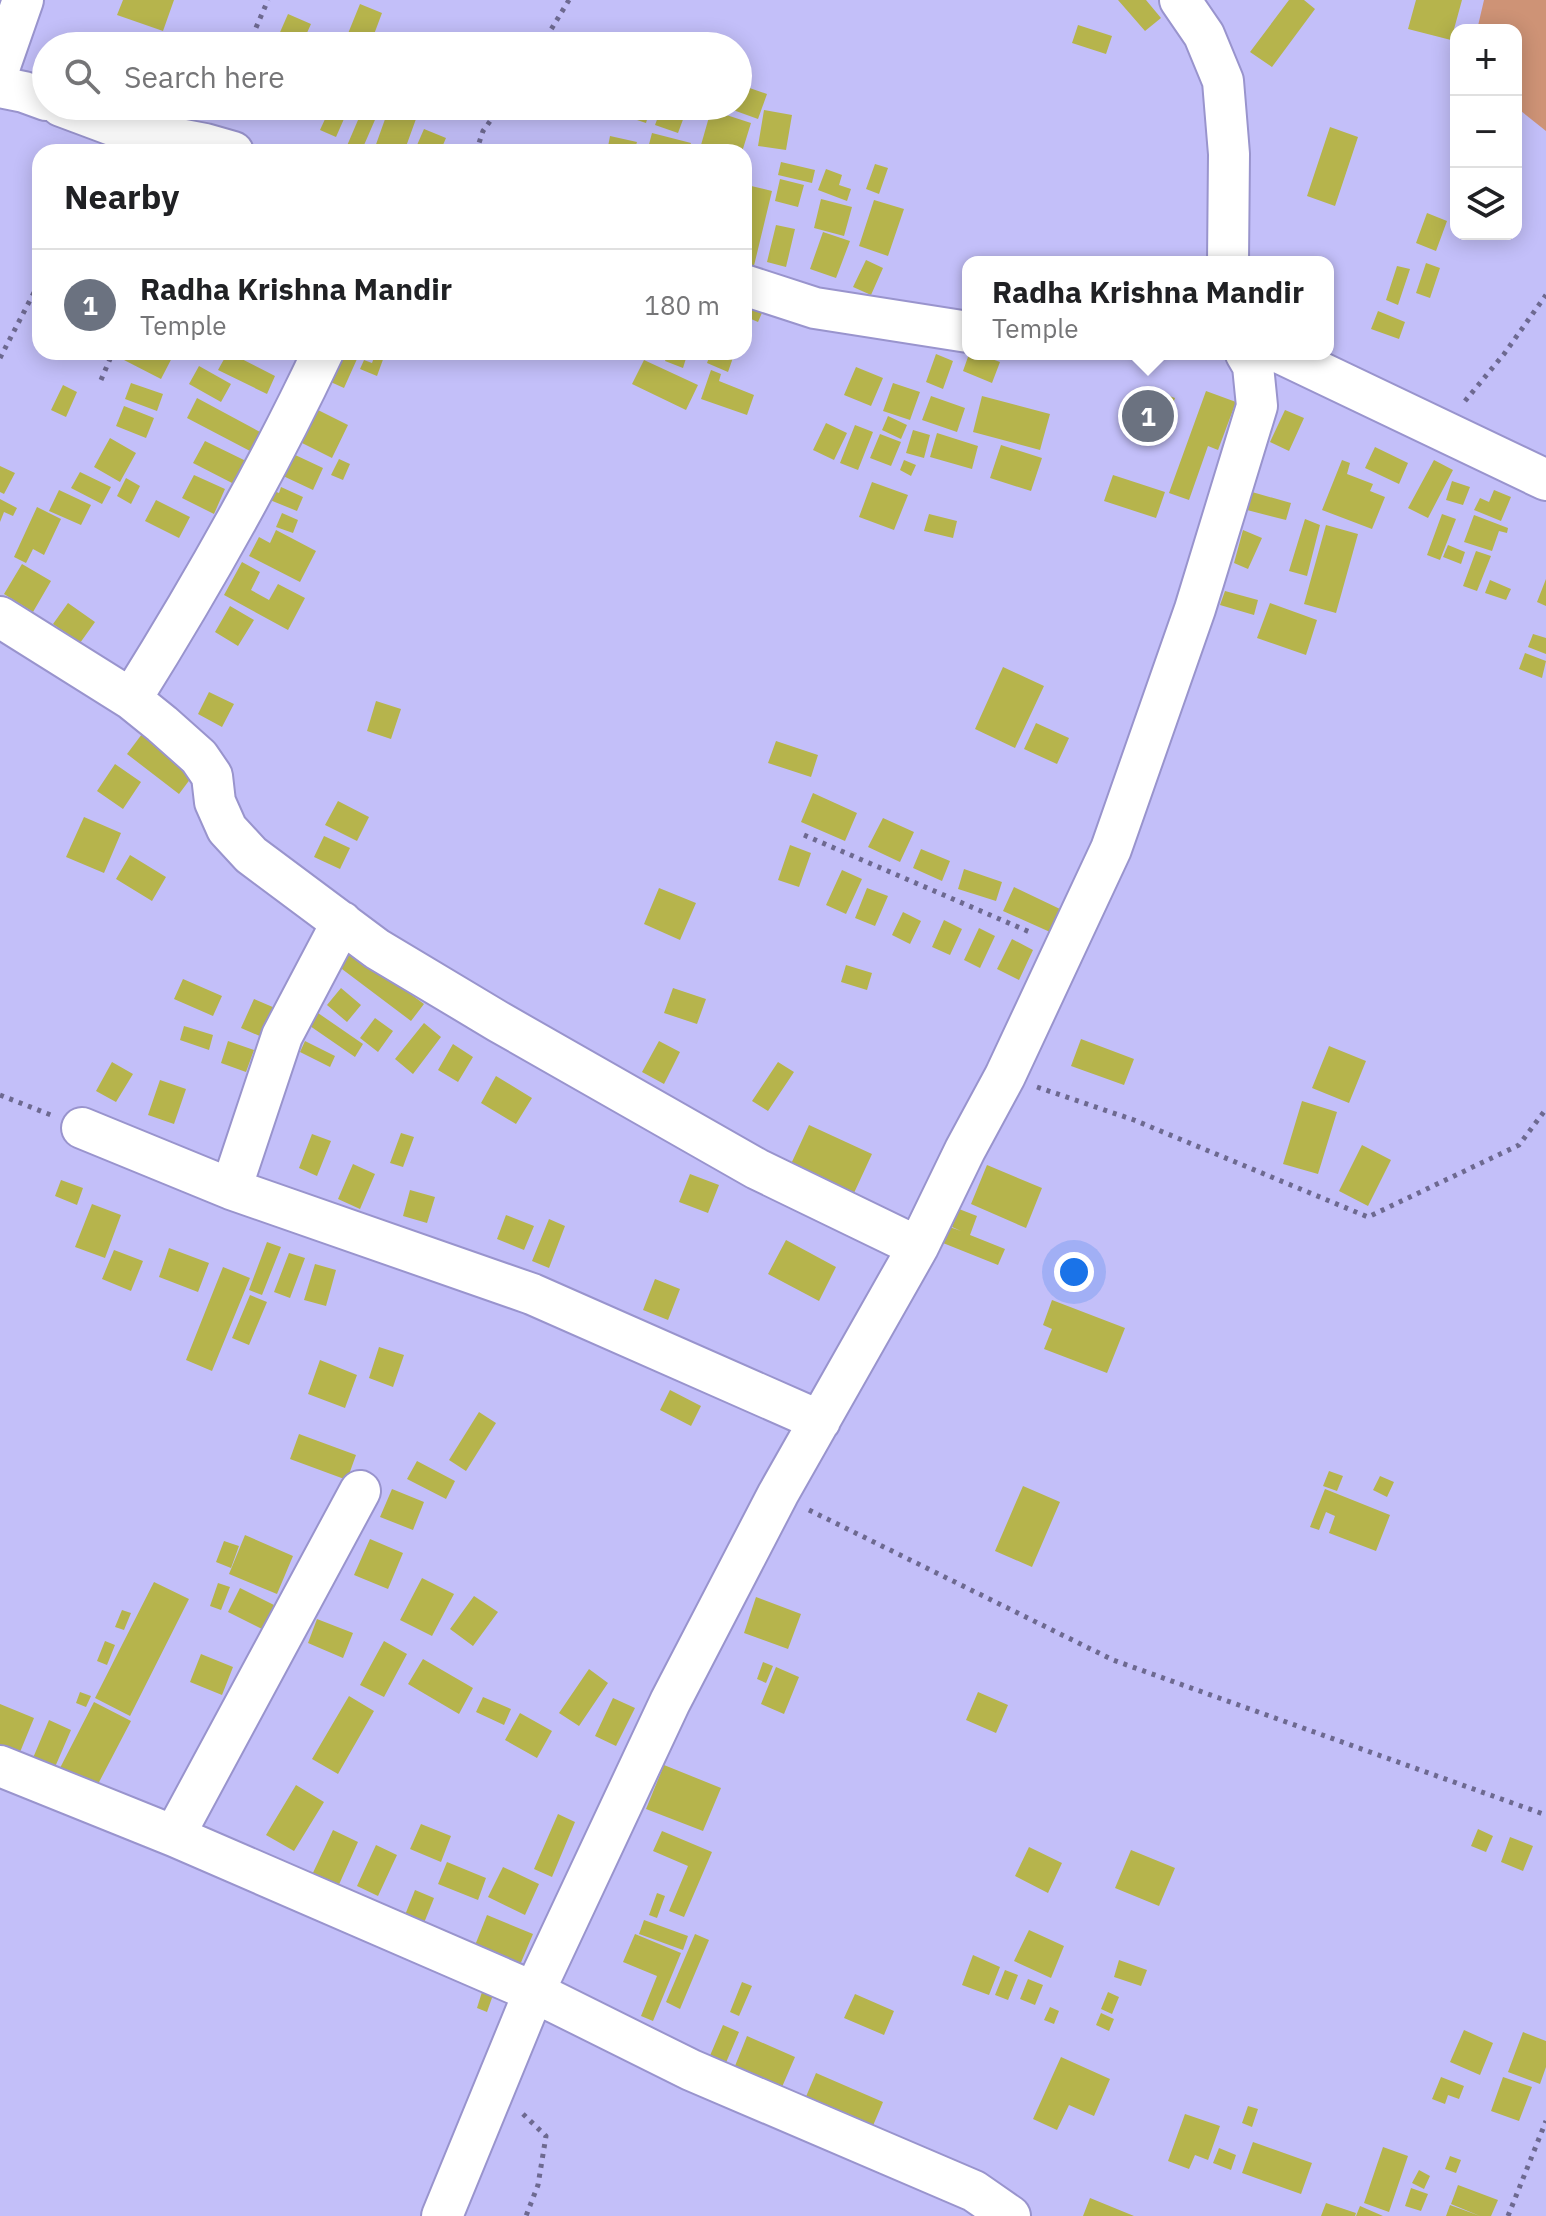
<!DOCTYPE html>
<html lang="en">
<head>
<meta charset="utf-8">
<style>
  body { margin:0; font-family:"IBM Plex Sans",sans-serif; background:#f2f2f2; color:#202124 }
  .controls { position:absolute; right:24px; top:24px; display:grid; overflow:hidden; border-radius:16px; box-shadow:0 4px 20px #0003 }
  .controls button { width:72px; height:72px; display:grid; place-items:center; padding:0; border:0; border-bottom:2px solid #e0e0e0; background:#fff; color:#202124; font:40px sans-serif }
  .you { position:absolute; left:1074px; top:1272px; width:28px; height:28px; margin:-20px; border:6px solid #fff; border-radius:50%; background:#1a73e8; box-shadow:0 0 0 12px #1a73e833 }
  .badge { display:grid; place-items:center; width:52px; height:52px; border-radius:50%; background:#2563eb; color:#fff; font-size:26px; font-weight:700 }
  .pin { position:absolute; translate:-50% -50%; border:4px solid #fff; box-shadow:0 2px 8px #0006 }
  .popup { position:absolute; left:962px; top:256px; width:372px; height:104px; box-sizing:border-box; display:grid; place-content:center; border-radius:16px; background:#fff; filter:drop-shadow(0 2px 6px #0005); font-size:26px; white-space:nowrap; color:#757577 }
  .popup b { font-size:30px; color:#202124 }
  .popup::after { content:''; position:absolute; left:50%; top:100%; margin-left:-16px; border:16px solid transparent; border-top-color:#fff }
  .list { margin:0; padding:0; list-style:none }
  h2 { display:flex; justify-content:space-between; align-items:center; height:104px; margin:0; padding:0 32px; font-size:34px }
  h2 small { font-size:26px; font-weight:400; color:#757577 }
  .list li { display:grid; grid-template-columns:52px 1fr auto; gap:24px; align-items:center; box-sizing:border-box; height:112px; padding:0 32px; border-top:2px solid #e0e0e0 }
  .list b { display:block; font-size:30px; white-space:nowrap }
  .list p { margin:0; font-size:26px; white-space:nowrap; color:#757577 }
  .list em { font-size:26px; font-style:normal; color:#757577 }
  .icon { flex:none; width:44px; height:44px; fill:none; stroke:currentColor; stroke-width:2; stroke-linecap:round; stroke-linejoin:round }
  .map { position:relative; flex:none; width:1546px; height:2216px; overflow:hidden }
  .search { position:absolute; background:#fff; box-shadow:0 4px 20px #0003; left:32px; top:32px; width:720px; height:88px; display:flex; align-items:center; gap:20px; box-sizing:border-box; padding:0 28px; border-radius:44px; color:#757577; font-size:30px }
  .panel { position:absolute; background:#fff; box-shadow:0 4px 20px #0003; left:32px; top:144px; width:720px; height:216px; border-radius:24px }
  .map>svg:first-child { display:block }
  .green { fill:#ce9376 }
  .building { fill:#b6b44c }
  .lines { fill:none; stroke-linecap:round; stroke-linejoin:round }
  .minor-casing { stroke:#9994cd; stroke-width:44 }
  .path { stroke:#6d6990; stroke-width:5; stroke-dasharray:4 6; stroke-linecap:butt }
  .minor { stroke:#fff; stroke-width:40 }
</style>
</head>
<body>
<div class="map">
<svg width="1546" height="2216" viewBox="0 0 1546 2216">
  <rect width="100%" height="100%" fill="#c3bff9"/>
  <path class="green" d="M1484,0h62v131l-30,-24v-77h-39z"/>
  <path class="building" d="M123,0h51l-11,31 -46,-16z
    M1118,0h28l15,18 -16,13z
    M1289,0h15l11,9 -43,58 -22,-15z
    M1416,0h46l-11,40 -43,-11z
    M360,4l22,9 -12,32 -23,-9z
    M288,14l23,10 -10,22h-27z
    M1078,25l34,11 -6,18 -34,-11z
    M491,35l23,11h-29z
    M738,84l29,10 -9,25 -36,-13h16z
    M331,106l16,6 -11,25 -16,-7z
    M364,106h17l-20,46h-4l-11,-4z
    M618,106h33l-5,17 -30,-10z
    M662,106h26l-10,27 -23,-8z
    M389,108l27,11 -12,33 -30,-2z
    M711,110l40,13 -9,29h-43z
    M764,110l28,5 -6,35 -28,-4z
    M1330,127l28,10 -23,69 -28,-10z
    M424,129l22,9 -6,14h-26z
    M652,133l39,10 -3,9h-41z
    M610,136l27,6 -3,10h-27z
    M781,162l34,8 -3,13 -34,-8z
    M875,164l13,4 -9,26 -13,-5z
    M826,169l16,6 -3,10 12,4 -4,12 -29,-11z
    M780,179l24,6 -6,22 -23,-6z
    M747,185l25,6 -20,83 -8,-2v-74z
    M821,199l31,8 -8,29 -30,-8z
    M874,200l30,9 -16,47 -29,-10z
    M1427,213l20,8 -11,30 -20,-8z
    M776,225l19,4 -9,38 -19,-5z
    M823,232l27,9 -14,37 -26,-9z
    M866,260l17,8 -12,27 -18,-8z
    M1426,263l14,5 -10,30 -14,-5z
    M1397,266l13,3 -12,36 -12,-5z
    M744,296l21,10 -7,16 -14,-6z
    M1378,311l27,11 -6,17 -28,-10z
    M128,352h47l-14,27 -37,-19z
    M228,352l47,24 -8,18 -49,-24z
    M336,352h7l14,7 -13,29 -20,-9z
    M376,352l9,2 -8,22 -17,-7 4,-9 8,3z
    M668,352h20l-5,16 -18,-7z
    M711,352h24l-7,20 -21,-9z
    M936,354l17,7 -10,28 -17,-7z
    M969,354h9l22,8 -8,21 -29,-12z
    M644,360l54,25 -12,25 -54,-26z
    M199,366l32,18 -10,18 -32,-18z
    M856,367l27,11 -12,28 -27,-11z
    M711,370l10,4 -2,7 35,14 -7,20 -46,-16z
    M131,383l32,11 -6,17 -32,-12z
    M893,383l27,9 -10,28 -27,-9z
    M63,385l14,7 -11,25 -15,-7z
    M1149,389l26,9 -8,22 -26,-8z
    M1206,391l30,11 -18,48 -10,-4 -19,54 -20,-7z
    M931,396l34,12 -8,24 -35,-12z
    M982,396l68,18 -10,36 -67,-18z
    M197,398l63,34 -10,19 -63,-33z
    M124,406l30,12 -8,20 -30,-12z
    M312,407l36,18 -16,33 -36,-18z
    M1285,410l19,8 -15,33 -19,-9z
    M888,416l19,9 -6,14 -19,-9z
    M826,423l21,10 -13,27 -21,-10z
    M855,425l18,7 -15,38 -18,-7z
    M913,430l17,5 -6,23 -18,-5z
    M937,433l41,13 -6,23 -42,-12z
    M880,434l21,8 -10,24 -21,-8z
    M110,438l26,15 -16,29 -26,-15z
    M205,441l41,20 -12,23 -41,-21z
    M1001,445l41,13 -11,33 -41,-13z
    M1375,447l33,16 -9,21 -34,-16z
    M291,453l32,15 -10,22 -32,-15z
    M339,459l11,5 -7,16 -12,-5z
    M904,460l12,5 -5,11 -11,-6z
    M1342,460l8,3 -3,11 26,10 -3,7 15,6 -13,32 -50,-19z
    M1434,460l19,10 -25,48 -20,-10z
    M0,466l15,7 -11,21 -4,-2z
    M80,472l31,15 -9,17 -31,-16z
    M194,475l31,14 -11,25 -32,-16z
    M1113,475l52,17 -9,26 -52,-17z
    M126,478l14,8 -9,18 -14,-8z
    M1452,481l18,6 -7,18 -17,-5z
    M872,482l36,13 -14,35 -35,-13z
    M281,487l22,10 -6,14 -32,-13 4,-9 10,4z
    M59,490l32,15 -10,20 -32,-14z
    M1494,490l17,7 -10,24 -27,-11 6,-12 9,4z
    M1252,492l39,11 -5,17 -39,-10z
    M0,499l17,9 -4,8 -9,-4 -4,10z
    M156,500l34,17 -11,21 -34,-17z
    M37,507l24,12 -17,36 -11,-6 -7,14 -12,-6z
    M282,513l16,7 -5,13 -17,-6z
    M929,514l28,7 -4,17 -29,-7z
    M1442,514l14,5 -16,41 -13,-5z
    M1474,515l34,13 -1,5 -8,-2 -7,20 -28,-9z
    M1305,519l15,6 -13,51 -18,-5z
    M1326,525l32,9 -22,79 -32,-9z
    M276,530l40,21 -16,31 -51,-26 10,-19 11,6z
    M1243,530l19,8 -14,31 -14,-6z
    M1448,545l17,7 -4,12 -18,-7z
    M1476,551l15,5 -14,35 -14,-5z
    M242,562l18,10 -9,18 18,10 9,-16 27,14 -17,32 -64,-35z
    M22,564l29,17 -18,31 -29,-18z
    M1546,579v27l-9,-4z
    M1490,580l21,9 -5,11 -21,-7z
    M1225,591l33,9 -4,15 -34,-10z
    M68,603l27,19 -15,21 -27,-19z
    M1270,603l47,17 -11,35 -49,-17z
    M230,606l24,14 -16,26 -23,-14z
    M1533,634l13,4v16l-18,-7z
    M1525,653l21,8 -4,17 -23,-9z
    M1003,667l41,19 -29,62 -40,-19z
    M209,692l25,12 -12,23 -24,-13z
    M376,701l25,8 -10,30 -24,-8z
    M1036,723l33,15 -12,26 -33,-15z
    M142,734l52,40 -15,20 -52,-40z
    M776,741l42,14 -7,22 -43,-14z
    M115,764l26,18 -18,27 -26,-18z
    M813,793l44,20 -12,28 -44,-19z
    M338,801l31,16 -12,24 -32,-16z
    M84,817l37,16 -17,40 -38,-16z
    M883,818l31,14 -14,30 -32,-15z
    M324,836l26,12 -10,21 -26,-12z
    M790,845l21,8 -12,34 -21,-7z
    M921,849l29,12 -8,20 -29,-13z
    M130,855l36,22 -14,24 -36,-22z
    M964,869l38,13 -6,19 -38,-12z
    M842,870l20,9 -16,35 -20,-9z
    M1014,887l46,22 -10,23 -47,-21z
    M659,888l37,15 -16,37 -36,-16z
    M867,888l21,8 -13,30 -20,-8z
    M903,912l18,9 -11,23 -18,-9z
    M944,920l18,9 -12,26 -18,-8z
    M979,928l16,8 -15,32 -16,-8z
    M1012,939l21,11 -14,30 -22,-11z
    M351,950l73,54 -13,17 -73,-55z
    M846,965l26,8 -5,17 -26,-8z
    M183,979l39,17 -9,20 -39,-17z
    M341,988l20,17 -14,17 -20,-17z
    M673,988l33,11 -9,25 -33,-11z
    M254,999l21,9 -13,29 -21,-9z
    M318,1013l45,31 -8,13 -45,-31z
    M375,1018l18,13 -15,21 -18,-14z
    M424,1023l17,14 -28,37 -18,-15z
    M184,1026l29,9 -4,15 -29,-10z
    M1081,1039l53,20 -10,26 -53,-19z
    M228,1041l26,9 -8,22 -25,-9z
    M305,1041l30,15 -5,11 -30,-15z
    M659,1041l21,11 -16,32 -22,-12z
    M453,1044l20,13 -15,25 -20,-12z
    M1329,1046l37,15 -17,42 -37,-15z
    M112,1062l21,12 -17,28 -20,-11z
    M778,1062l16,10 -26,39 -16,-10z
    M496,1076l36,22 -16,26 -35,-21z
    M160,1080l26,9 -12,35 -26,-9z
    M1302,1101l35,11 -19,62 -35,-10z
    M809,1125l63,29 -18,39 -63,-29z
    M401,1133l13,4 -11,30 -13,-4z
    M312,1134l19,7 -14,35 -18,-8z
    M1362,1145l29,15 -23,46 -29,-15z
    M353,1164l22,10 -15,35 -22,-10z
    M987,1165l55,23 -16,40 -55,-24z
    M690,1174l29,11 -11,28 -29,-11z
    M61,1180l22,8 -6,17 -22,-9z
    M410,1190l25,7 -8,26 -24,-7z
    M92,1204l29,11 -16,43 -30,-11z
    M959,1209l18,7 -7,19 35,14 -7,16 -60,-24 6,-16 17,6 -9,-4z
    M506,1215l28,11 -10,24 -27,-11z
    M549,1219l16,7 -16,42 -17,-7z
    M786,1240l50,27 -17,34 -51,-27z
    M267,1242l14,5 -19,48 -13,-5z
    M169,1248l40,15 -11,29 -39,-15z
    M114,1250l29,11 -12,30 -29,-12z
    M289,1253l16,5 -15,40 -16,-6z
    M315,1264l21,6 -10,36 -22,-6z
    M223,1267l27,11 -38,93 -26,-11z
    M655,1279l25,10 -12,31 -25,-10z
    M250,1295l17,7 -18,43 -17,-7z
    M1052,1300l73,28 -18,45 -63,-24 8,-20 -9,-4z
    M379,1347l25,8 -11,32 -24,-9z
    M320,1360l37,15 -12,33 -37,-14z
    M670,1390l31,16 -10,20 -31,-16z
    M479,1412l17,11 -30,48 -17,-11z
    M299,1434l57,21 -9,25 -57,-21z
    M417,1461l38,20 -9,18 -39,-20z
    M1329,1471l14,5 -6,15 -14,-5z
    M1380,1476l14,6 -7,15 -14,-7z
    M1023,1486l37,16 -28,65 -37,-16z
    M392,1489l32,13 -11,28 -33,-13z
    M1325,1489l65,26 -14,36 -47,-18 6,-17 -9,-4 -7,18 -9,-3z
    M245,1535l48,21 -16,38 -48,-20z
    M370,1539l33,14 -15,36 -34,-14z
    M224,1541l15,5 -8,22 -15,-6z
    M422,1578l32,16 -22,42 -32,-16z
    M154,1582l35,17 -59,117 -35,-18z
    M218,1583l12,4 -9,23 -11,-4z
    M240,1588l34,17 -12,24 -34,-17z
    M474,1596l24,16 -25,34 -23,-17z
    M756,1597l45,17 -13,35 -44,-16z
    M122,1610l9,3 -7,17 -9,-3z
    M317,1619l36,14 -10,25 -35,-15z
    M105,1641l10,4 -8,20 -10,-4z
    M384,1641l23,13 -23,43 -24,-12z
    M201,1654l32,13 -11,28 -32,-13z
    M423,1659l50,29 -14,26 -51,-30z
    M763,1662l10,4 -7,17 -9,-4z
    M776,1667l23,10 -15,37 -23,-10z
    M589,1669l19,14 -29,43 -20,-13z
    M80,1692l11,4 -5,11 -10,-4z
    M978,1692l30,13 -12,28 -30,-13z
    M349,1696l25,15 -36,63 -26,-15z
    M483,1697l28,12 -7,16 -28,-13z
    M613,1698l22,10 -19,38 -21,-10z
    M94,1702l37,19 -34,65 -37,-18z
    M0,1704l34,14 -16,39 -18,-8z
    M520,1713l32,18 -15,27 -32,-18z
    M49,1720l22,10 -16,37 -22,-9z
    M664,1765l57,23 -18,43 -57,-22z
    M296,1785l28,17 -30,49 -28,-16z
    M558,1814l17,8 -23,55 -18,-8z
    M421,1824l30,12 -10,26 -31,-13z
    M1478,1829l15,7 -7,16 -15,-6z
    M333,1830l25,12 -21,47 -26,-12z
    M662,1831l50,21 -28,65 -15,-6 19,-45 -35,-15z
    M1510,1837l23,9 -10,25 -22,-9z
    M376,1845l21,10 -19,41 -21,-10z
    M1029,1847l33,16 -14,30 -33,-17z
    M1131,1850l44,18 -16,38 -44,-18z
    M447,1862l39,16 -8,22 -40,-16z
    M503,1867l36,17 -14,31 -37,-18z
    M415,1890l19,8 -14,35 -19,-8z
    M657,1893l8,3 -8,22 -8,-3z
    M487,1915l46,19 -16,38 -45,-19z
    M644,1920l44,16 -5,14 -44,-16z
    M1029,1930l35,16 -13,32 -37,-17z
    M635,1934l46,19 -28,68 -12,-5 16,-40 -34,-14z
    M695,1934l14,6 -29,69 -14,-7z
    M973,1955l27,12 -11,28 -27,-10z
    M1119,1960l28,10 -6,16 -27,-9z
    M1005,1970l13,5 -10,25 -13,-5z
    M1028,1979l15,6 -8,20 -15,-6z
    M742,1982l10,4 -13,30 -9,-4z
    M482,1992l11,3 -6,17 -10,-4z
    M1108,1992l11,5 -7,17 -11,-5z
    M855,1994l39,17 -10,24 -40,-17z
    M1050,2007l9,4 -5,13 -10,-4z
    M1101,2013l13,6 -5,12 -13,-6z
    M723,2025l16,7 -14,33 -16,-7z
    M1464,2030l29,13 -13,32 -30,-13z
    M1523,2032l23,9v26l-6,17 -32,-12z
    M747,2036l48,21 -13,30 -47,-21z
    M1061,2057l49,22 -16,37 -25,-11 -12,25 -24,-11z
    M816,2073l67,29 -11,26 -67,-29z
    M1441,2077l23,9 -5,13 -11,-4 -3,9 -13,-5z
    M1503,2077l29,10 -13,34 -28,-10z
    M1248,2106l10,3 -6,18 -10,-4z
    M1185,2114l35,12 -12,34 -13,-5 -6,14 -21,-8z
    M1253,2142l59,21 -11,31 -59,-21z
    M1383,2147l25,9 -19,56 -25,-9z
    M1219,2148l17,7 -5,15 -18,-7z
    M1450,2156l11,4 -5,13 -11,-4z
    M1419,2170l11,6 -6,13 -12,-6z
    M1458,2185l40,15 -7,16h-11l-29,-12z
    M1411,2188l17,6 -7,17 -16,-5z
    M1090,2198l44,18h-51z
    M1326,2203l30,10 -1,3h-34z
    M1450,2205l30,11h-34z
    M1360,2206l23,10h-27z"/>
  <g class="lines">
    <defs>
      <path id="minor" d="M1180,0l24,35 19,46 6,73 -1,108
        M0,66l23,-66
        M0,87l24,5 22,8
        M61,106l59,22 85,16 28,8
        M744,285l71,23 153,24
        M1282,354l264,126
        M0,617l131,82 31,25 37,33 13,19 3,26 12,27 24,26 126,94 122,73 258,147 161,78
        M131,699c70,-112 136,-228 192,-347
        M82,1128l149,61 301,105 288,127
        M231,1189l51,-153 60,-114
        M0,1766l174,70 360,156 157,78 283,121 36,25
        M174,1836l186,-345
        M442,2216l92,-224 136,-290 108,-208 140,-247 47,-97 40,-74 106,-227 84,-240 62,-203 -4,-40 -7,-12"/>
    </defs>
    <use href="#minor" class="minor-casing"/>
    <path class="path" d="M248,46l20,-46
      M541,46l28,-46
      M476,152l7,-21 18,-25
      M0,358l40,-77
      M101,380l12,-28
      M1465,401l39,-47 42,-59
      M804,835l228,98
      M1037,1087l97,33 234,97 151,-72 27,-36
      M0,1095l51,20
      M809,1510l304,150 433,155
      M523,2114l23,22 -8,49 -12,31
      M1508,2216l38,-95"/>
    <use href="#minor" class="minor"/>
  </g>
</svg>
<div class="controls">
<button>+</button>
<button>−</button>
<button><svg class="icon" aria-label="layers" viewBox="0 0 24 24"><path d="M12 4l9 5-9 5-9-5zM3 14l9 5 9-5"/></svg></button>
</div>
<div class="you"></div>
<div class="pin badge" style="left:1148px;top:416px;background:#6b7280">1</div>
<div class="popup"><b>Radha Krishna Mandir</b>Temple</div>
<div class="search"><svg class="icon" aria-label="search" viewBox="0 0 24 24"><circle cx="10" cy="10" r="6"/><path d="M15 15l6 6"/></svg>Search here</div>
<section class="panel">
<h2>Nearby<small></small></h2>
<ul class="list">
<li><span class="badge" style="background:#6b7280">1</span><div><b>Radha Krishna Mandir</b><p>Temple</p></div><em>180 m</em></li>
</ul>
</section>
</div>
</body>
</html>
